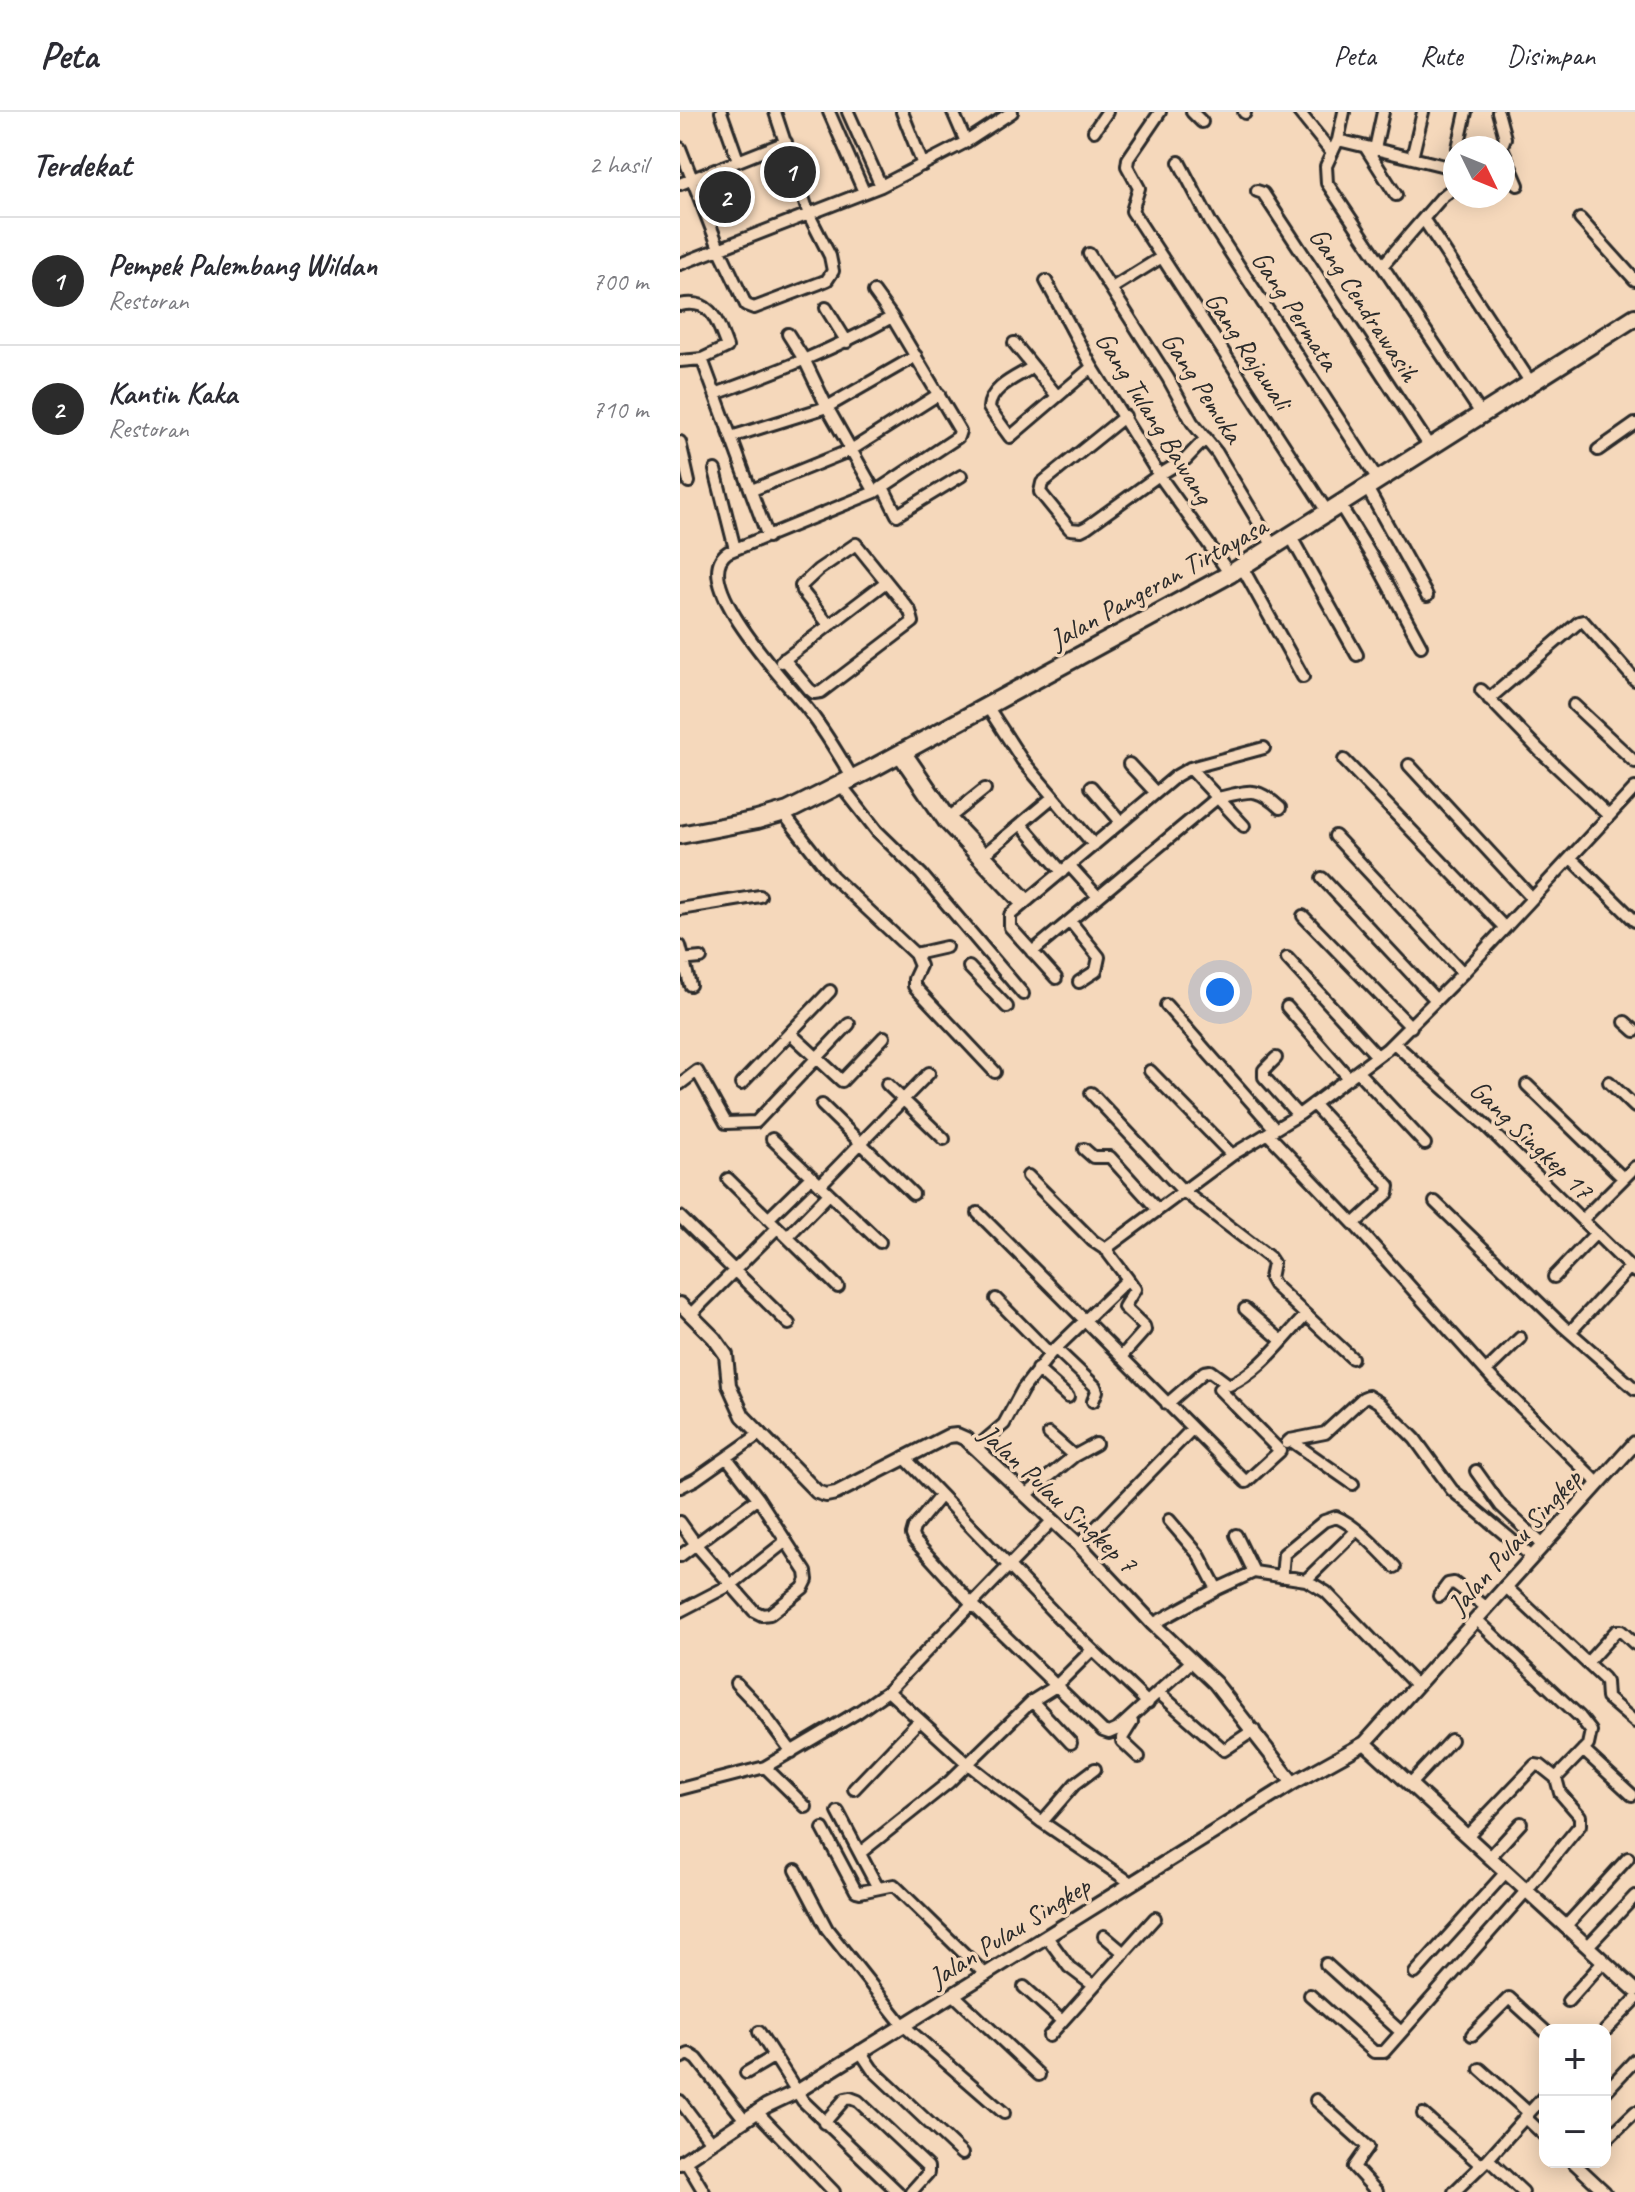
<!DOCTYPE html>
<html lang="id">
<head>
<meta charset="utf-8">
<style>
  body { margin:0; font-family:Caveat,sans-serif; background:#f7f7f7; color:#2b2b33 }
  .controls { position:absolute; right:24px; bottom:24px; display:grid; overflow:hidden; border-radius:16px; box-shadow:0 4px 20px #0003 }
  .controls button { width:72px; height:72px; display:grid; place-items:center; padding:0; border:0; border-bottom:2px solid #e1e1e2; background:#fff; color:#2b2b33; font:40px sans-serif }
  .compass { position:absolute; left:763px; top:24px; width:72px; height:72px; border-radius:50%; background:#fff; box-shadow:0 4px 20px #0003; rotate:133deg }
  .you { position:absolute; left:540px; top:880px; width:28px; height:28px; margin:-20px; border:6px solid #fff; border-radius:50%; background:#1a73e8; box-shadow:0 0 0 12px #1a73e833 }
  .badge { display:grid; place-items:center; width:52px; height:52px; border-radius:50%; background:#2b2b2b; color:#fff; font-size:26px; font-weight:700 }
  .pin { position:absolute; translate:-50% -50%; border:4px solid #fff; box-shadow:0 2px 8px #0006 }
  .list { margin:0; padding:0; list-style:none }
  h2 { display:flex; justify-content:space-between; align-items:center; height:104px; margin:0; padding:0 32px; font-size:34px }
  h2 small { font-size:26px; font-weight:400; color:#7c7c81 }
  .list li { display:grid; grid-template-columns:52px 1fr auto; gap:24px; align-items:center; box-sizing:border-box; height:128px; padding:0 32px; border-top:2px solid #e1e1e2 }
  .list b { display:block; font-size:30px; white-space:nowrap }
  .list p { margin:0; font-size:26px; white-space:nowrap; color:#7c7c81 }
  .list em { font-size:26px; font-style:normal; color:#7c7c81 }
  .map { position:relative; flex:none; width:955px; height:2080px; overflow:hidden }
  header { display:flex; align-items:center; gap:48px; box-sizing:border-box; height:112px; padding:0 40px; background:#fff; border-bottom:2px solid #e1e1e2 }
  header strong { font-size:38px }
  nav { display:flex; gap:44px; margin-inline-start:auto; font-size:28px }
  main { display:flex }
  aside { flex:1; background:#fff }
  .map>svg:first-child { display:block }
  .lines { fill:none; stroke-linecap:round; stroke-linejoin:round }
  .minor-casing { stroke:#2b2b2b; stroke-width:16 }
  .tertiary-casing { stroke:#2b2b2b; stroke-width:18 }
  .primary-casing { stroke:#2b2b2b; stroke-width:22 }
  .minor { stroke:#f5d8bb; stroke-width:10 }
  .tertiary { stroke:#f5d8bb; stroke-width:12 }
  .primary { stroke:#f5d8bb; stroke-width:16 }
  .labels { text-anchor:middle; stroke-width:7; stroke-linejoin:round; paint-order:stroke }
  .street-label { font-size:28px; fill:#2b2b2b; stroke:#f5d8bb }
</style>
</head>
<body>
<header>
<strong>Peta</strong>
<nav><a>Peta</a><a>Rute</a><a>Disimpan</a></nav>
</header>
<main>
<aside>
<h2>Terdekat<small>2 hasil</small></h2>
<ul class="list">
<li><span class="badge">1</span><div><b>Pempek Palembang Wildan</b><p>Restoran</p></div><em>700 m</em></li>
<li><span class="badge">2</span><div><b>Kantin Kaka</b><p>Restoran</p></div><em>710 m</em></li>
</ul>
</aside>
<div class="map">
<svg width="955" height="2080" viewBox="0 0 955 2080">
  <rect width="100%" height="100%" fill="#f5d8bb"/>
  <filter id="ink" filterUnits="userSpaceOnUse"><feTurbulence type="fractalNoise" baseFrequency=".0125" numOctaves="2"/><feDisplacementMap in="SourceGraphic" scale="16" xChannelSelector="R" yChannelSelector="G"/><feConvolveMatrix kernelMatrix="1 2 1 2 8 2 1 2 1" color-interpolation-filters="sRGB"/></filter>
  <g filter="url(#ink)">
    <g class="lines">
      <defs>
        <path id="minor" d="M41,0l17,48
          M149,0l35,80
          M168,0l33,74
          M222,0l21,53
          M273,0l13,30
          M480,0l-32,47 -1,7 12,22 -7,23 196,302
          M512,0l10,10
          M564,0l1,1
          M619,0l33,41
          M664,0l-6,28 -12,26 1,17 155,232
          M818,0l7,26 -4,10
          M414,19l13,-19
          M658,28l115,28 2,-7
          M0,36l39,100 27,57 8,3 66,-25 7,-3 6,-9 -3,-15 -21,-41 -34,-103
          M686,36l30,47
          M778,36l8,-36
          M695,37l8,-37
          M823,38l15,35
          M732,46l11,-46
          M499,50l32,61 168,258
          M0,72l106,-42
          M577,79l6,2 167,254
          M900,107l55,61
          M744,108l107,163
          M409,142l79,124 24,44 25,31 57,95
          M0,152l201,-78 85,-44 46,-30
          M703,153l59,-68 13,-10
          M366,169l46,86 67,108 71,99
          M432,176l50,-31
          M0,193c32,-7 37,16 47,42l-25,12 -22,2
          M146,196l21,34
          M108,222l17,27 22,46 48,85
          M334,231l43,53
          M22,247l66,178
          M353,255c-16,10 -43,20 -44,41l21,29 82,-70
          M35,282c61,-22 120,-45 177,-77
          M445,304l-83,67 -2,9 30,37 11,1 6,-3 72,-52 27,-16 20,-21
          M51,325l96,-30 89,-51
          M0,330l9,40
          M918,338l37,-26
          M35,358l20,79
          M203,375l14,28 64,-39
          M687,376l60,108
          M72,378l99,-40 88,-56
          M660,393l40,65 41,76
          M611,425l66,118
          M562,455l61,110
          M104,547l25,30 5,4 7,-1 92,-70 -3,-11 -54,-67 -38,26 -17,16 1,5 27,34
          M101,550l105,-80
          M801,578l58,60 70,66
          M809,587l90,-77 4,-1 52,59
          M894,593l61,57
          M307,594l35,54 72,85
          M225,639l45,66 78,83
          M218,643l46,67 78,83
          M664,648l160,167
          M449,652l26,28
          M729,653l122,132
          M510,656l54,58
          M173,667c-14,-24 -27,-46 -44,-68 -19,-25 -123,-131 -81,-159l147,-60 83,-55 2,-6 -68,-114 -18,-25
          M161,673l36,46 44,43 102,120
          M411,675l30,35
          M103,701l49,63 83,78 5,12 -6,13v7l81,86
          M265,709l40,-32
          M341,712l41,48
          M655,724l128,137
          M301,745l72,-60
          M891,746l64,63
          M390,754l28,31
          M642,766l114,122
          M0,797l80,-13
          M623,804l108,111
          M390,809l29,36 -3,14 -17,11
          M0,834l10,39
          M352,840l185,-154c32,-6 37,-14 63,10
          M235,842l31,-7
          M607,846l90,98
          M0,848l21,-2
          M289,855l38,40
          M376,866l-46,-51v-12l166,-139 14,-8 74,-20
          M486,893l109,124
          M607,895l62,71
          M945,910l10,9
          M110,921l52,48 42,-44
          M714,931l89,80 152,149
          M596,946l-12,12v7l34,38
          M470,959l82,84
          M678,960l67,72
          M929,970l26,25
          M0,972l17,-13 29,52 30,-1 93,-98
          M61,972l89,-93
          M207,972l57,55
          M847,973l96,93
          M411,981l91,97 87,67 4,6 -3,15 4,7 78,73
          M633,992l76,82 -1,7 -34,31
          M142,993l91,89
          M588,1022l86,90 138,154 106,105
          M92,1027l108,103
          M404,1037l9,8h17l48,53
          M348,1064l65,65 15,10
          M48,1067l110,108
          M140,1073l109,-112
          M755,1090l128,124 72,63
          M298,1101l268,269 34,-31 -61,-62
          M0,1105l109,107
          M88,1107l43,-42
          M902,1108l53,-53
          M107,1125l42,-43
          M874,1165l41,-43
          M316,1187l54,55
          M565,1197l36,31
          M10,1203l87,-87
          M890,1220l60,-65
          M375,1236l40,38 2,5 -4,10
          M441,1245l24,-27 -1,-4 -20,-19 11,-18 -7,-10
          M357,1257l31,28
          M806,1259l34,-33
          M487,1292l37,-32 6,-1 19,14c30,-12 55,-47 77,-70
          M369,1322l25,22
          M610,1328l35,-7 38,-35 5,-2 10,6 37,37 37,51 80,67
          M607,1331l3,-3 63,44
          M296,1336l28,-24 19,-35 27,-35 78,-75 -19,-25 -1,-7 124,-92 68,-41 87,-65 76,-76 172,-185
          M224,1345l153,159 91,87
          M796,1359l25,35 42,39
          M0,1375l16,-8 65,-46
          M346,1383l48,-39 22,-12
          M260,1384l-26,32 -2,7 2,5 58,64 131,127 6,2 9,-4 73,-67
          M489,1408l30,35 18,34
          M0,1410l17,24 57,65 8,4 8,-1 33,-26 4,-8 -1,-8 -48,-74 -31,-40
          M556,1423l18,37
          M399,1433l113,-116
          M0,1444l78,-58
          M602,1465l2,-23 40,-33 12,-4c19,7 44,34 59,50
          M626,1468l50,-49
          M825,1474l98,92 3,4 1,16 28,24
          M759,1484l9,-12 6,-1 32,24
          M0,1499l52,-27 54,-43
          M796,1507l104,98 11,14 -3,14 -32,33
          M473,1512l64,-35 37,-17 52,8 20,12 91,94
          M907,1551l29,-32h5l14,13
          M56,1571l21,22 35,47
          M208,1579l80,73 74,58 89,61
          M479,1581l65,57 30,-20
          M352,1589l39,42
          M452,1610l-10,16v3l17,16
          M903,1638l49,45
          M85,1655l41,40
          M731,1671l40,-43
          M0,1677l85,-22 93,-55 30,-21 165,-171
          M174,1677l66,-69
          M158,1700l40,76
          M362,1710l33,-38 20,-15
          M143,1717l33,62 4,1 34,-7 92,90
          M788,1723l67,-70 6,1 15,12
          M180,1741l89,-71 83,-81 24,-15 36,-36
          M810,1745l31,-34
          M116,1758l31,59 76,96 101,88
          M885,1815l63,-69
          M424,1824l20,17
          M367,1825l22,30 25,19
          M908,1834l47,-50
          M646,1852l75,68
          M735,1861l91,-101
          M344,1875l38,34
          M273,1882l86,81
          M630,1883l64,57h10l142,-161 54,-66v-9l-20,-23 -4,-15
          M888,1889l36,-40
          M925,1919l30,-31
          M79,1920l44,69 95,91
          M792,1923l37,-37 36,33
          M369,1924l106,-118
          M180,1939l12,18 90,85
          M0,1946l9,-4 8,5 48,61
          M800,1957l48,43
          M66,1961l29,-17
          M925,1980l30,-32
          M636,1988l52,47 -14,20 23,25
          M0,1989l31,41
          M77,2000l77,80
          M743,2002l58,51
          M845,2005l20,19
          M144,2011l21,-24 5,-1 8,3 70,66v6l-17,19
          M925,2029l30,-29
          M808,2047l35,33
          M5,2048l19,32
          M893,2050l32,30
          M774,2080l34,-33 57,-64"/>
        <path id="tertiary" d="M0,1192l34,34 12,17 3,30 14,31 74,76 9,3 10,-2 112,-57 9,-1 9,4 113,106 74,79 62,59 78,100
          M685,1631l270,247
          M0,2051l86,-57 32,-15 495,-308 72,-40 270,-300"/>
        <path id="primary" d="M0,723l77,-15 31,-9 87,-44 355,-193 405,-257"/>
      </defs>
      <use href="#minor" class="minor-casing"/>
      <use href="#tertiary" class="tertiary-casing"/>
      <use href="#primary" class="primary-casing"/>
      <use href="#minor" class="minor"/>
      <use href="#tertiary" class="tertiary"/>
      <use href="#primary" class="primary"/>
    </g>
  </g>
  <g class="labels">
    <g class="street-label">
      <text transform="translate(685 192) rotate(57)" y="10">Gang Cendrawasih</text>
      <text transform="translate(616 198) rotate(57)" y="10">Gang Permata</text>
      <text transform="translate(569 238) rotate(57)" y="10">Gang Rajawali</text>
      <text transform="translate(523 275) rotate(57)" y="10">Gang Pemuka</text>
      <text transform="translate(475 305) rotate(58)" y="10">Gang Tulang Bawang</text>
      <text transform="translate(478 470) rotate(-29)" y="10">Jalan Pangeran Tirtayasa</text>
      <text transform="translate(852 1027) rotate(44)" y="10">Gang Singkep 17</text>
      <text transform="translate(379 1386) rotate(43)" y="10">Jalan Pulau Singkep 7</text>
      <text transform="translate(834 1429) rotate(-48)" y="10">Jalan Pulau Singkep</text>
      <text transform="translate(329 1819) rotate(-32)" y="10">Jalan Pulau Singkep</text>
    </g>
  </g>
</svg>
<div class="controls">
<button>+</button>
<button>−</button>
</div>
<svg class="compass" viewBox="-18 -18 36 36"><path d="M0-13l5 13h-10z" fill="#e53935"/><path d="M0 13l5-13h-10z" fill="#7c7c81"/></svg>
<div class="you"></div>
<div class="pin badge" style="left:110px;top:60px">1</div>
<div class="pin badge" style="left:45px;top:85px">2</div>
</div>
</main>
</body>
</html>
